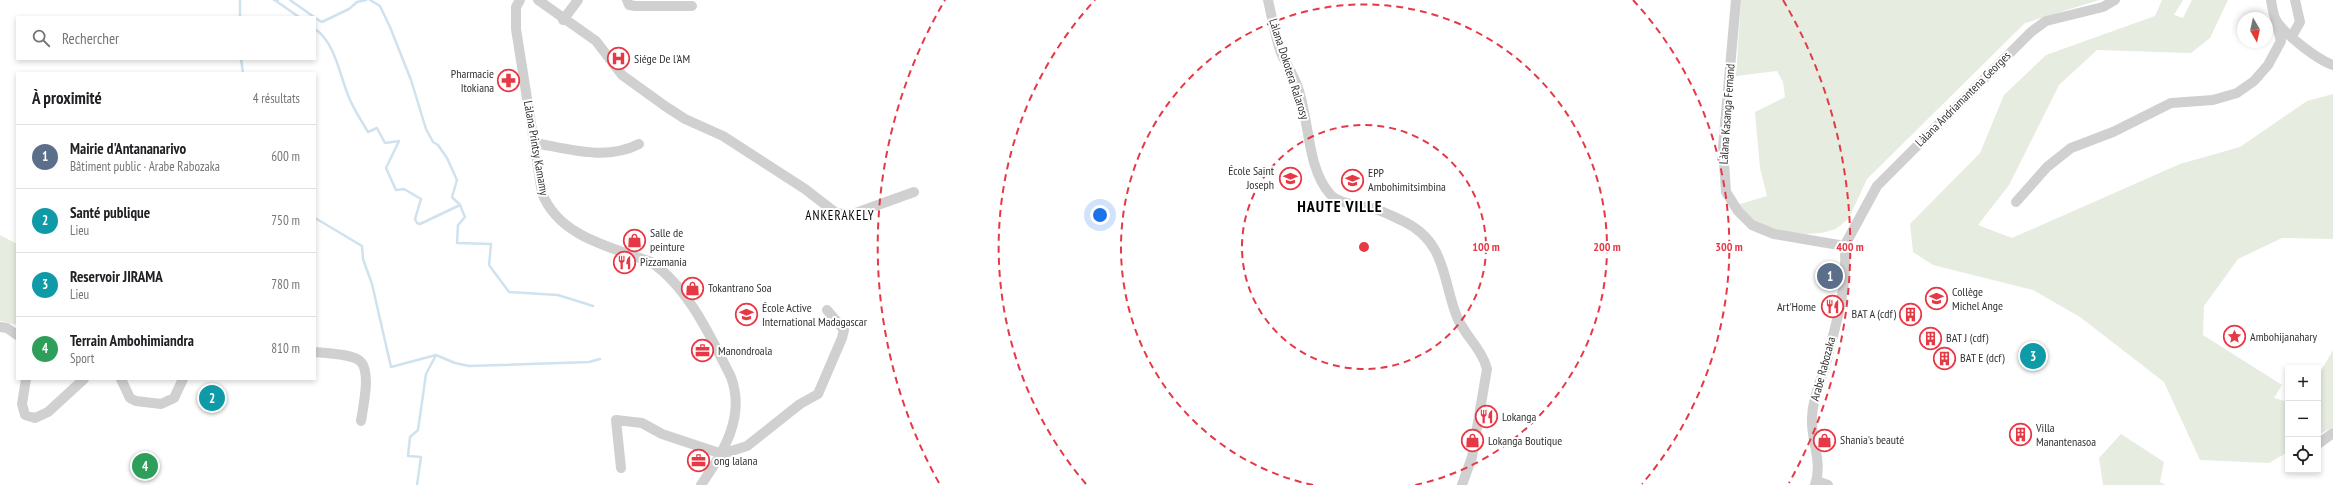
<!DOCTYPE html>
<html lang="fr">
<head>
<meta charset="utf-8">
<style>
  body { margin:0; font-family:"PT Sans Narrow",sans-serif; background:#f2f2f2; color:#202124 }
  .controls { position:absolute; right:12px; bottom:12px; display:grid; overflow:hidden; border-radius:0px; box-shadow:0 2px 6px #0003 }
  .controls button { width:36px; height:36px; display:grid; place-items:center; padding:0; border:0; border-bottom:1px solid #e0e0e0; background:#fff; color:#202124; font:20px sans-serif }
  .compass { position:absolute; left:2237px; top:12px; width:36px; height:36px; border-radius:50%; background:#fff; box-shadow:0 2px 6px #0003; rotate:171deg }
  .you { position:absolute; left:1100px; top:215px; width:14px; height:14px; margin:-10px; border:3px solid #fff; border-radius:50%; background:#1a73e8; box-shadow:0 0 0 6px #1a73e833 }
  .badge { display:grid; place-items:center; width:26px; height:26px; border-radius:50%; background:#e63946; color:#fff; font-size:13px; font-weight:700 }
  .pin { position:absolute; translate:-50% -50%; border:2px solid #fff; box-shadow:0 1px 4px #0006 }
  .list { margin:0; padding:0; list-style:none }
  h2 { display:flex; justify-content:space-between; align-items:center; height:52px; margin:0; padding:0 16px; font-size:17px }
  h2 small { font-size:13px; font-weight:400; color:#757577 }
  .list li { display:grid; grid-template-columns:26px 1fr auto; gap:12px; align-items:center; box-sizing:border-box; height:64px; padding:0 16px; border-top:1px solid #e0e0e0 }
  .list b { display:block; font-size:15px; white-space:nowrap }
  .list p { margin:0; font-size:13px; white-space:nowrap; color:#757577 }
  .list em { font-size:13px; font-style:normal; color:#757577 }
  .icon { flex:none; width:22px; height:22px; fill:none; stroke:currentColor; stroke-width:2; stroke-linecap:round; stroke-linejoin:round }
  .map { position:relative; flex:none; width:2333px; height:485px; overflow:hidden }
  .search { position:absolute; background:#fff; box-shadow:0 2px 6px #0003; left:16px; top:16px; width:300px; height:44px; display:flex; align-items:center; gap:10px; box-sizing:border-box; padding:0 14px; border-radius:0px; color:#757577; font-size:15px }
  .panel { position:absolute; background:#fff; box-shadow:0 2px 6px #0003; left:16px; top:72px; width:300px; height:308px; border-radius:0px }
  .map>svg:first-child { display:block }
  .green { fill:#e6ecdf }
  .lines { fill:none; stroke-linecap:round; stroke-linejoin:round }
  .stream { stroke:#cfe2ee; stroke-width:2.5 }
  .minor { stroke:#d0d0d0; stroke-width:10 }
  .ring { fill:none; stroke:#e63946; stroke-width:2; stroke-dasharray:7 5 }
  .labels { text-anchor:middle; stroke-width:4; stroke-linejoin:round; paint-order:stroke }
  .poi-label { font-size:12px; fill:#333; stroke:#fff; text-anchor:start }
  .street-label { font-size:12px; fill:#333; stroke:#fff }
  .neighbourhood-label { font-size:13px; letter-spacing:1px; fill:#000; stroke:#fff }
  .district-label { font-size:16px; font-weight:bold; letter-spacing:1px; fill:#000; stroke:#fff }
  .centre { fill:#e63946; stroke:#fff; stroke-width:2 }
  .ring-label { font-size:12px; text-anchor:middle; font-weight:bold; fill:#e63946; stroke:#fff; stroke-width:4; stroke-linejoin:round; paint-order:stroke }
</style>
</head>
<body>
<div class="map">
<svg width="2333" height="485" viewBox="0 0 2333 485">
  <rect width="100%" height="100%" fill="#fff"/>
  <path class="green" d="M1741,0h358l-74,23 -158,156 -18,39 -13,11 -15,4 -15,1 -34,-4 -21,-10 -14,-15 30,-9 -7,-28 -5,-56 30,-15 -2,-15 -6,-11 -41,5z
    M2162,0h21l-9,15 9,3 9,-18h36l-18,38 -19,15 -94,-3 -38,35 -50,100 -31,40 34,13 168,-74 60,-17 67,-46 26,-7v145l-51,-1 -44,21 -34,47 -1,29 79,50 -8,13 14,4v50l-19,11 -69,-3 -36,-78 -84,-65 -47,-27 -100,-25 -20,-13 -3,-28 70,-71 24,-58 42,-40 109,-39z
    M0,235l17,9v81l-17,-4z
    M2333,350v77l-15,8v-59z
    M2121,434l43,28 -4,20 6,3h-63l-4,-27z"/>
  <g class="lines">
    <path class="stream" d="M274,0h4
      M290,0l24,17
      M370,0l10,6 10,21 21,53 15,49 7,13 5,3 9,13 10,22 -5,17 8,8 5,12 -7,8 -1,18 34,1 -2,21 20,27 49,3 35,11
      M276,1l23,16
      M240,17v-17
      M315,18l7,4 27,-13 8,-7 9,-2
      M315,29c21,14 25,49 35,71 5,11 12,22 18,32l9,-4 8,15 14,-2 -13,27 10,22 8,-1 17,10 -6,20 2,4 3,1 40,-19
      M241,59l2,14
      M315,218l47,28 1,13 9,25 19,83 45,-12 -10,19 -8,56 -8,7 -2,19 13,1 -4,28
      M436,355l19,8 14,3 120,-4 11,-3"/>
    <path class="minor" d="M520,0l-4,7v22l26,164c17,44 69,54 109,69 38,26 60,76 80,115 15,41 -8,75 -30,108
      M538,0l58,41 26,34 43,31 20,13 38,17 82,53 31,24 14,2 64,-23
      M627,0l2,5 6,1h57
      M1268,0c4,17 7,36 13,53 5,11 12,21 16,32 13,34 9,82 33,109 10,11 32,11 45,15 10,3 19,8 28,12 44,21 39,59 54,96 8,19 25,32 30,52l-15,88 -10,28
      M1736,0l-13,147 3,45 12,19 14,14 22,9 65,11
      M2271,0c1,6 2,13 4,18 7,15 43,42 58,47
      M563,20l15,-20
      M2292,36l8,-14 -5,-22
      M535,143c34,6 71,18 104,1
      M2016,202l31,-35 24,-19 42,-16 58,-29 42,-3 24,-7 17,-12 14,-16 13,-24 -6,-22
      M1846,243l31,-57 154,-154 15,-11 57,-14 12,-7
      M0,327l7,1 10,7
      M315,352c10,1 39,2 46,10 10,11 2,45 0,59
      M26,379l-4,25 3,11 10,3 13,-6 36,-33
      M121,379l9,19 6,3 25,3 13,-6 9,-19
      M2318,444l15,-11
      M621,468l-5,-48 26,3 20,11 60,20 25,-8 53,-42 18,-10 24,-56 2,-8 -17,-20
      M1817,481l11,4
      M1815,485c8,-23 -4,-44 -3,-66 0,-20 9,-37 14,-56 9,-36 21,-73 19,-110"/>
  </g>
  <g class="ring">
    <circle cx="1364" cy="247" r="122"/>
    <path d="M1313 485A243 243 0 1 1 1415 485"/>
    <path d="M1086 484A365 365 0 0 1 1095 0M1633 0A365 365 0 0 1 1642 484"/>
    <path d="M939 483A486 486 0 0 1 945 0M1783 0A486 486 0 0 1 1789 483"/>
  </g>
  <defs>
    <symbol id="hospital-ring" viewBox="-11 -11 22 22"><circle r="9.5" fill="#fff" stroke="#e63946" stroke-width="1.5"/><path d="M-5-5h3v3.5h4V-5h3V5h-3V1.5h-4V5h-3Z" fill="#e63946"/></symbol>
    <symbol id="pharmacy-ring" viewBox="-11 -11 22 22"><circle r="9.5" fill="#fff" stroke="#e63946" stroke-width="1.5"/><path d="M-2-6h4v4h4v4h-4v4h-4v-4h-4v-4h4Z" fill="#e63946"/></symbol>
    <symbol id="school-ring" viewBox="-11 -11 22 22"><circle r="9.5" fill="#fff" stroke="#e63946" stroke-width="1.5"/><path d="M0-5L7-2L0 1L-7-2ZM-4 1L0 2.5L4 1V4Q0 6-4 4Z" fill="#e63946"/></symbol>
    <symbol id="shop-ring" viewBox="-11 -11 22 22"><circle r="9.5" fill="#fff" stroke="#e63946" stroke-width="1.5"/><path d="M-5-2.5h2.3a2.7 3.5 0 0 1 5.4 0H5L5.5 6h-11ZM-1.5-2.5h3a1.5 2.3 0 0 0-3 0Z" fill="#e63946"/></symbol>
    <symbol id="restaurant-ring" viewBox="-11 -11 22 22"><circle r="9.5" fill="#fff" stroke="#e63946" stroke-width="1.5"/><path d="M-5-6h1v4h1v-4h1v4h1v-4h1v5L-1.5 .5V6h-2V.5L-5-1ZM5-6V6H3V1.5H1.5Q1.5-4 5-6Z" fill="#e63946"/></symbol>
    <symbol id="building-ring" viewBox="-11 -11 22 22"><circle r="9.5" fill="#fff" stroke="#e63946" stroke-width="1.5"/><path d="M-4-6H4V6H1V3H-1V6H-4ZM-2.5-4.3h1.7v1.8h-1.7ZM.8-4.3h1.7v1.8H.8ZM-2.5-1h1.7V.8h-1.7ZM.8-1h1.7V.8H.8Z" fill="#e63946"/></symbol>
    <symbol id="sight-ring" viewBox="-11 -11 22 22"><circle r="9.5" fill="#fff" stroke="#e63946" stroke-width="1.5"/><path d="M0-6L1.8-2.2L6-1.7L2.9 1.2L3.7 5.4L0 3.3L-3.7 5.4L-2.9 1.2L-6-1.7L-1.8-2.2Z" fill="#e63946"/></symbol>
    <symbol id="office-ring" viewBox="-11 -11 22 22"><circle r="9.5" fill="#fff" stroke="#e63946" stroke-width="1.5"/><path d="M-6-3h4V-5.5h4V-3h4V5H-6ZM-1-4.5V-3h2v-1.5ZM-6 0V1H6V0Z" fill="#e63946"/></symbol>
  </defs>
  <g fill-rule="evenodd">
    <use href="#hospital-ring" x="606" y="46" width="25" height="25"/>
    <use href="#pharmacy-ring" x="496" y="68" width="25" height="25"/>
    <use href="#school-ring" x="1278" y="166" width="25" height="25"/>
    <use href="#school-ring" x="1340" y="168" width="25" height="25"/>
    <use href="#shop-ring" x="622" y="228" width="25" height="25"/>
    <use href="#restaurant-ring" x="612" y="250" width="25" height="25"/>
    <use href="#shop-ring" x="680" y="276" width="25" height="25"/>
    <use href="#school-ring" x="1924" y="286" width="25" height="25"/>
    <use href="#restaurant-ring" x="1820" y="294" width="25" height="25"/>
    <use href="#building-ring" x="1898" y="302" width="25" height="25"/>
    <use href="#school-ring" x="734" y="302" width="25" height="25"/>
    <use href="#sight-ring" x="2222" y="324" width="25" height="25"/>
    <use href="#building-ring" x="1918" y="326" width="25" height="25"/>
    <use href="#office-ring" x="690" y="338" width="25" height="25"/>
    <use href="#building-ring" x="1932" y="346" width="25" height="25"/>
    <use href="#restaurant-ring" x="1474" y="404" width="25" height="25"/>
    <use href="#building-ring" x="2008" y="422" width="25" height="25"/>
    <use href="#shop-ring" x="1812" y="428" width="25" height="25"/>
    <use href="#shop-ring" x="1460" y="428" width="25" height="25"/>
    <use href="#office-ring" x="686" y="448" width="25" height="25"/>
  </g>
  <g class="labels">
    <g class="poi-label">
      <text x="634" y="63">Siége De l'AM</text>
      <text x="494" y="78" text-anchor="end">Pharmacie<tspan x="494" dy="14">Itokiana</tspan></text>
      <text x="1274" y="175" text-anchor="end">École Saint<tspan x="1274" dy="14">Joseph</tspan></text>
      <text x="1368" y="177">EPP<tspan x="1368" dy="14">Ambohimitsimbina</tspan></text>
      <text x="650" y="237">Salle de<tspan x="650" dy="14">peinture</tspan></text>
      <text x="640" y="266">Pizzamania</text>
      <text x="708" y="292">Tokantrano Soa</text>
      <text x="1952" y="296">Collège<tspan x="1952" dy="14">Michel Ange</tspan></text>
      <text x="1816" y="311" text-anchor="end">Art'Home</text>
      <text x="762" y="312">École Active<tspan x="762" dy="14">International Madagascar</tspan></text>
      <text x="1896" y="318" text-anchor="end">BAT A (cdf)</text>
      <text x="2250" y="341">Ambohijanahary</text>
      <text x="1946" y="342">BAT J (cdf)</text>
      <text x="718" y="355">Manondroala</text>
      <text x="1960" y="362">BAT E (dcf)</text>
      <text x="1502" y="421">Lokanga</text>
      <text x="2036" y="432">Villa<tspan x="2036" dy="14">Manantenasoa</tspan></text>
      <text x="1840" y="444">Shania's beauté</text>
      <text x="1488" y="445">Lokanga Boutique</text>
      <text x="714" y="465">ong lalana</text>
    </g>
    <g class="street-label">
      <text transform="translate(1289 69) rotate(72)" y="4">Làlana Dokotera Ralarosy</text>
      <text transform="translate(1963 99) rotate(-45)" y="4">Làlana Andriamantena Georges</text>
      <text transform="translate(1727 114) rotate(-86)" y="4">Làlana Kasanga Fernand</text>
      <text transform="translate(536 148) rotate(80)" y="4">Làlana Printsy Kamamy</text>
      <text transform="translate(1823 369) rotate(-75)" y="4">Arabe Rabozaka</text>
    </g>
    <g class="neighbourhood-label">
      <text x="840" y="220">ANKERAKELY</text>
    </g>
    <g class="district-label">
      <text x="1340" y="212">HAUTE VILLE</text>
    </g>
  </g>
  <circle cx="1364" cy="247" r="6" class="centre"/>
  <g class="ring-label">
    <text x="1486" y="251">100 m</text>
    <text x="1607" y="251">200 m</text>
    <text x="1729" y="251">300 m</text>
    <text x="1850" y="251">400 m</text>
  </g>
</svg>
<div class="controls">
<button>+</button>
<button>−</button>
<button><svg class="icon" aria-label="locate" viewBox="0 0 24 24"><circle cx="12" cy="12" r="6"/><path d="M12 2v4M12 18v4M2 12h4M18 12h4"/></svg></button>
</div>
<svg class="compass" viewBox="-18 -18 36 36"><path d="M0-13l5 13h-10z" fill="#e53935"/><path d="M0 13l5-13h-10z" fill="#757577"/></svg>
<div class="you"></div>
<div class="pin badge" style="left:1830px;top:276px;background:#5c6f8a">1</div>
<div class="pin badge" style="left:212px;top:398px;background:#0f9aa8">2</div>
<div class="pin badge" style="left:2033px;top:356px;background:#0f9aa8">3</div>
<div class="pin badge" style="left:145px;top:466px;background:#2e9e5b">4</div>
<div class="search"><svg class="icon" aria-label="search" viewBox="0 0 24 24"><circle cx="10" cy="10" r="6"/><path d="M15 15l6 6"/></svg>Rechercher</div>
<section class="panel">
<h2>À proximité<small>4 résultats</small></h2>
<ul class="list">
<li><span class="badge" style="background:#5c6f8a">1</span><div><b>Mairie d'Antananarivo</b><p>Bâtiment public · Arabe Rabozaka</p></div><em>600 m</em></li>
<li><span class="badge" style="background:#0f9aa8">2</span><div><b>Santé publique</b><p>Lieu</p></div><em>750 m</em></li>
<li><span class="badge" style="background:#0f9aa8">3</span><div><b>Reservoir JIRAMA</b><p>Lieu</p></div><em>780 m</em></li>
<li><span class="badge" style="background:#2e9e5b">4</span><div><b>Terrain Ambohimiandra</b><p>Sport</p></div><em>810 m</em></li>
</ul>
</section>
</div>
</body>
</html>
